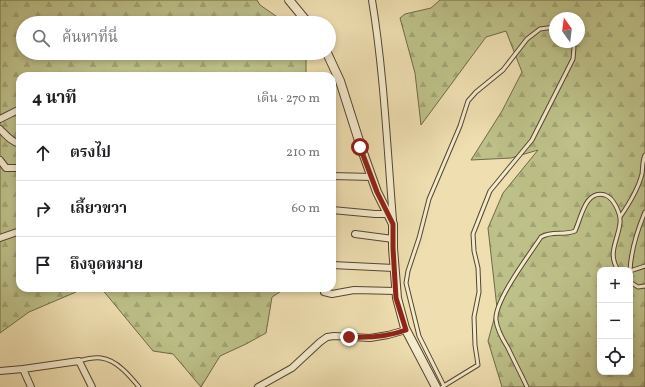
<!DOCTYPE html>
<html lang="th">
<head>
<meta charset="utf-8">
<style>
  body { margin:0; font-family:Vollkorn,"Noto Serif Thai",serif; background:#f2f2f2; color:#202124 }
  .controls { position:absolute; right:12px; bottom:12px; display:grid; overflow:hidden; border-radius:8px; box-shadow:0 2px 6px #0003 }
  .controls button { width:36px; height:36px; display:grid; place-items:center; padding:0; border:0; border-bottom:1px solid #e0e0e0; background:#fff; color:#202124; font:20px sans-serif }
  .compass { position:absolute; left:549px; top:12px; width:36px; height:36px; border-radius:50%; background:#fff; box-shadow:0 2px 6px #0003; rotate:346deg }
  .stop { position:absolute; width:12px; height:12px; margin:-9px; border:3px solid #8f2418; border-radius:50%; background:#fff }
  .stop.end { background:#8f2418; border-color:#fff; box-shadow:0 1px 4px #0008 }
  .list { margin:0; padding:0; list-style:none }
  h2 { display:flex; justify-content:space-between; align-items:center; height:52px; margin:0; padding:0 16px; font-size:17px }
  h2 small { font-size:13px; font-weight:400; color:#757577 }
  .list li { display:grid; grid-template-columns:26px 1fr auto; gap:12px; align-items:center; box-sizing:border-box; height:56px; padding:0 16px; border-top:1px solid #e0e0e0 }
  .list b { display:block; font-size:15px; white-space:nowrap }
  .list em { font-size:13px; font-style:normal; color:#757577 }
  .icon { flex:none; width:22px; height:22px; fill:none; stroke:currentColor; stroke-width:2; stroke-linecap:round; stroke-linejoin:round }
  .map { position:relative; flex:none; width:645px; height:387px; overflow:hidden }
  .search { position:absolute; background:#fff; box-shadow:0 2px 6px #0003; left:16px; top:16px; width:320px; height:44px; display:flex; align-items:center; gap:10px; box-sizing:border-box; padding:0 14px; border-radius:22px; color:#757577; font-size:15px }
  .panel { position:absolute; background:#fff; box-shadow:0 2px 6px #0003; left:16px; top:72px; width:320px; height:220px; border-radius:12px }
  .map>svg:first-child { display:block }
  .forest { fill:url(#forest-firs); stroke:#6f6a47; fill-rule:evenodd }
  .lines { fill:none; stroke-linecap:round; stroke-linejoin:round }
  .service-casing { stroke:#544630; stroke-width:5 }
  .minor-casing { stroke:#544630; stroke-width:8 }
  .tertiary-casing { stroke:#544630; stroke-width:10 }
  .service { stroke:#f4eacc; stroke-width:3 }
  .minor { stroke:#f4eacc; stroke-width:6 }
  .tertiary { stroke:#f4eacc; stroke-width:8 }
  .route { stroke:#8f2418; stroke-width:5 }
</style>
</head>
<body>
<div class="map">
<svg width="645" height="387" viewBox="0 0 645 387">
  <defs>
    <pattern id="forest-firs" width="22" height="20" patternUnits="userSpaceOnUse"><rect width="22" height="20" fill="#bdc088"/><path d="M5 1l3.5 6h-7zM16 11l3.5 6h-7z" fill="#a2a474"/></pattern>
  </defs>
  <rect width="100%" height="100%" fill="#eedeb0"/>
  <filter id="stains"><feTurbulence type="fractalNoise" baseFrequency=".005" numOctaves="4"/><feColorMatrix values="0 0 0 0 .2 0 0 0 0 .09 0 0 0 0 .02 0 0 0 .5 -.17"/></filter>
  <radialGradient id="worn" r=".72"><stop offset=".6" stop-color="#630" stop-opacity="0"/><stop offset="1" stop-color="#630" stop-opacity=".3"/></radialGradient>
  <path class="forest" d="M0,0h257l3,5 26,18h-263v30h283v23h-286v212h59l-3,4 -47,20 -29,21z
    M440,0h205v387h-143l-14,-46 9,-33 -9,-80 15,-35 35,-43 -27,8 -40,2 31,-49 20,-39 -16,-41 -20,6 -65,88 -6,-52 -15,-55 5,-4 26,-6zM555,18h24v24h-24zM600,270h30v102h-30z
    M101,288h185l-14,9 -6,36 -20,11 -26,12 -19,31 -28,-33 -20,-3z"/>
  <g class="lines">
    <defs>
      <path id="service" d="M620,217c9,-13 18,-27 22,-43 1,-6 0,-12 3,-19
        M630,271c1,-21 7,-40 15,-59
        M630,271l15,-5
        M630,282l8,5 7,-1
        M79,361c7,-2 15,-4 22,-3 16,2 29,18 38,29
        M444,386l-25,-50 -13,-53 2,-12 11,-33 10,-39 31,-73 8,-25 8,-9 27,-22 24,-31 13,-10 15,-2
        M442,387l36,-22 -3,-20 -1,-28 5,-25 -1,-24 -4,-17 -1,-17 17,-43 42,-51 41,-81 1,-12 -2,-5
        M527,387c-6,-13 -13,-26 -19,-39 -5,-8 -11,-18 -12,-28 -2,-19 34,-66 45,-83 12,-7 22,-1 34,-6 6,-12 10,-42 30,-36 9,3 16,19 15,28 -2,18 -13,30 -2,47"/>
      <path id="minor" d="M372,0c12,73 15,146 21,220
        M0,119l20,-10
        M0,129c6,6 11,13 20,15
        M0,160l6,8h14
        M332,176l40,1
        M332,210l43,4h13
        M355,234l38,5
        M0,238l20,-7
        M332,265l62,3
        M324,292l8,2 22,-4 42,1
        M0,371l23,-2
        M31,387l-8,-18 56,-8 13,26
        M258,387l34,-19 28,-26 7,-5 7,-1 36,2 18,-3 18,-5"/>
      <path id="tertiary" d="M289,0l19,23
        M327,53l13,28 21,66 16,45 16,32v24l4,50 8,30 31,59"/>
    </defs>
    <use href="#service" class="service-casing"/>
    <use href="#minor" class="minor-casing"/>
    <use href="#tertiary" class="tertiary-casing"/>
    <use href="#service" class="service"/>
    <use href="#minor" class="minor"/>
    <use href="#tertiary" class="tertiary"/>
  </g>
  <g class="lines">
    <path class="route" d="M349,337c20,1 38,0 57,-7l-10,-32 -3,-50v-24l-16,-32 -17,-45"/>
  </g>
  <rect width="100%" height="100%" filter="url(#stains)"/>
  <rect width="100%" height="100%" fill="url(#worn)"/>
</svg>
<div class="controls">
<button>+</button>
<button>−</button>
<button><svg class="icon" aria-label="locate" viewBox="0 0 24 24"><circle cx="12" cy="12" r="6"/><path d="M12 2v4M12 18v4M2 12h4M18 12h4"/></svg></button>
</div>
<svg class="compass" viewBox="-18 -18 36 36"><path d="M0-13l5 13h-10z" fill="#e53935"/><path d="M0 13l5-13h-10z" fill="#757577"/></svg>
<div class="stop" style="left:360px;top:147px"></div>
<div class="stop end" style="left:349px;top:337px"></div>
<div class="search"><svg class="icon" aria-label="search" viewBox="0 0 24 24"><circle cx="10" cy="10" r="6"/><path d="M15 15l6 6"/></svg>ค้นหาที่นี่</div>
<section class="panel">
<h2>4 นาที<small>เดิน · 270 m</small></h2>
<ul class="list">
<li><svg class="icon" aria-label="ahead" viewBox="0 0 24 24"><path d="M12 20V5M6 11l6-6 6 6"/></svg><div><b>ตรงไป</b></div><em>210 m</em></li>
<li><svg class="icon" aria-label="right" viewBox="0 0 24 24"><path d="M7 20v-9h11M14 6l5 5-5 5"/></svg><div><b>เลี้ยวขวา</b></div><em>60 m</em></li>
<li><svg class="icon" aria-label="arrive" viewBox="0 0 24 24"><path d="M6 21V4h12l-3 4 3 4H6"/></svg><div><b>ถึงจุดหมาย</b></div></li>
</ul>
</section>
</div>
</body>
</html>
